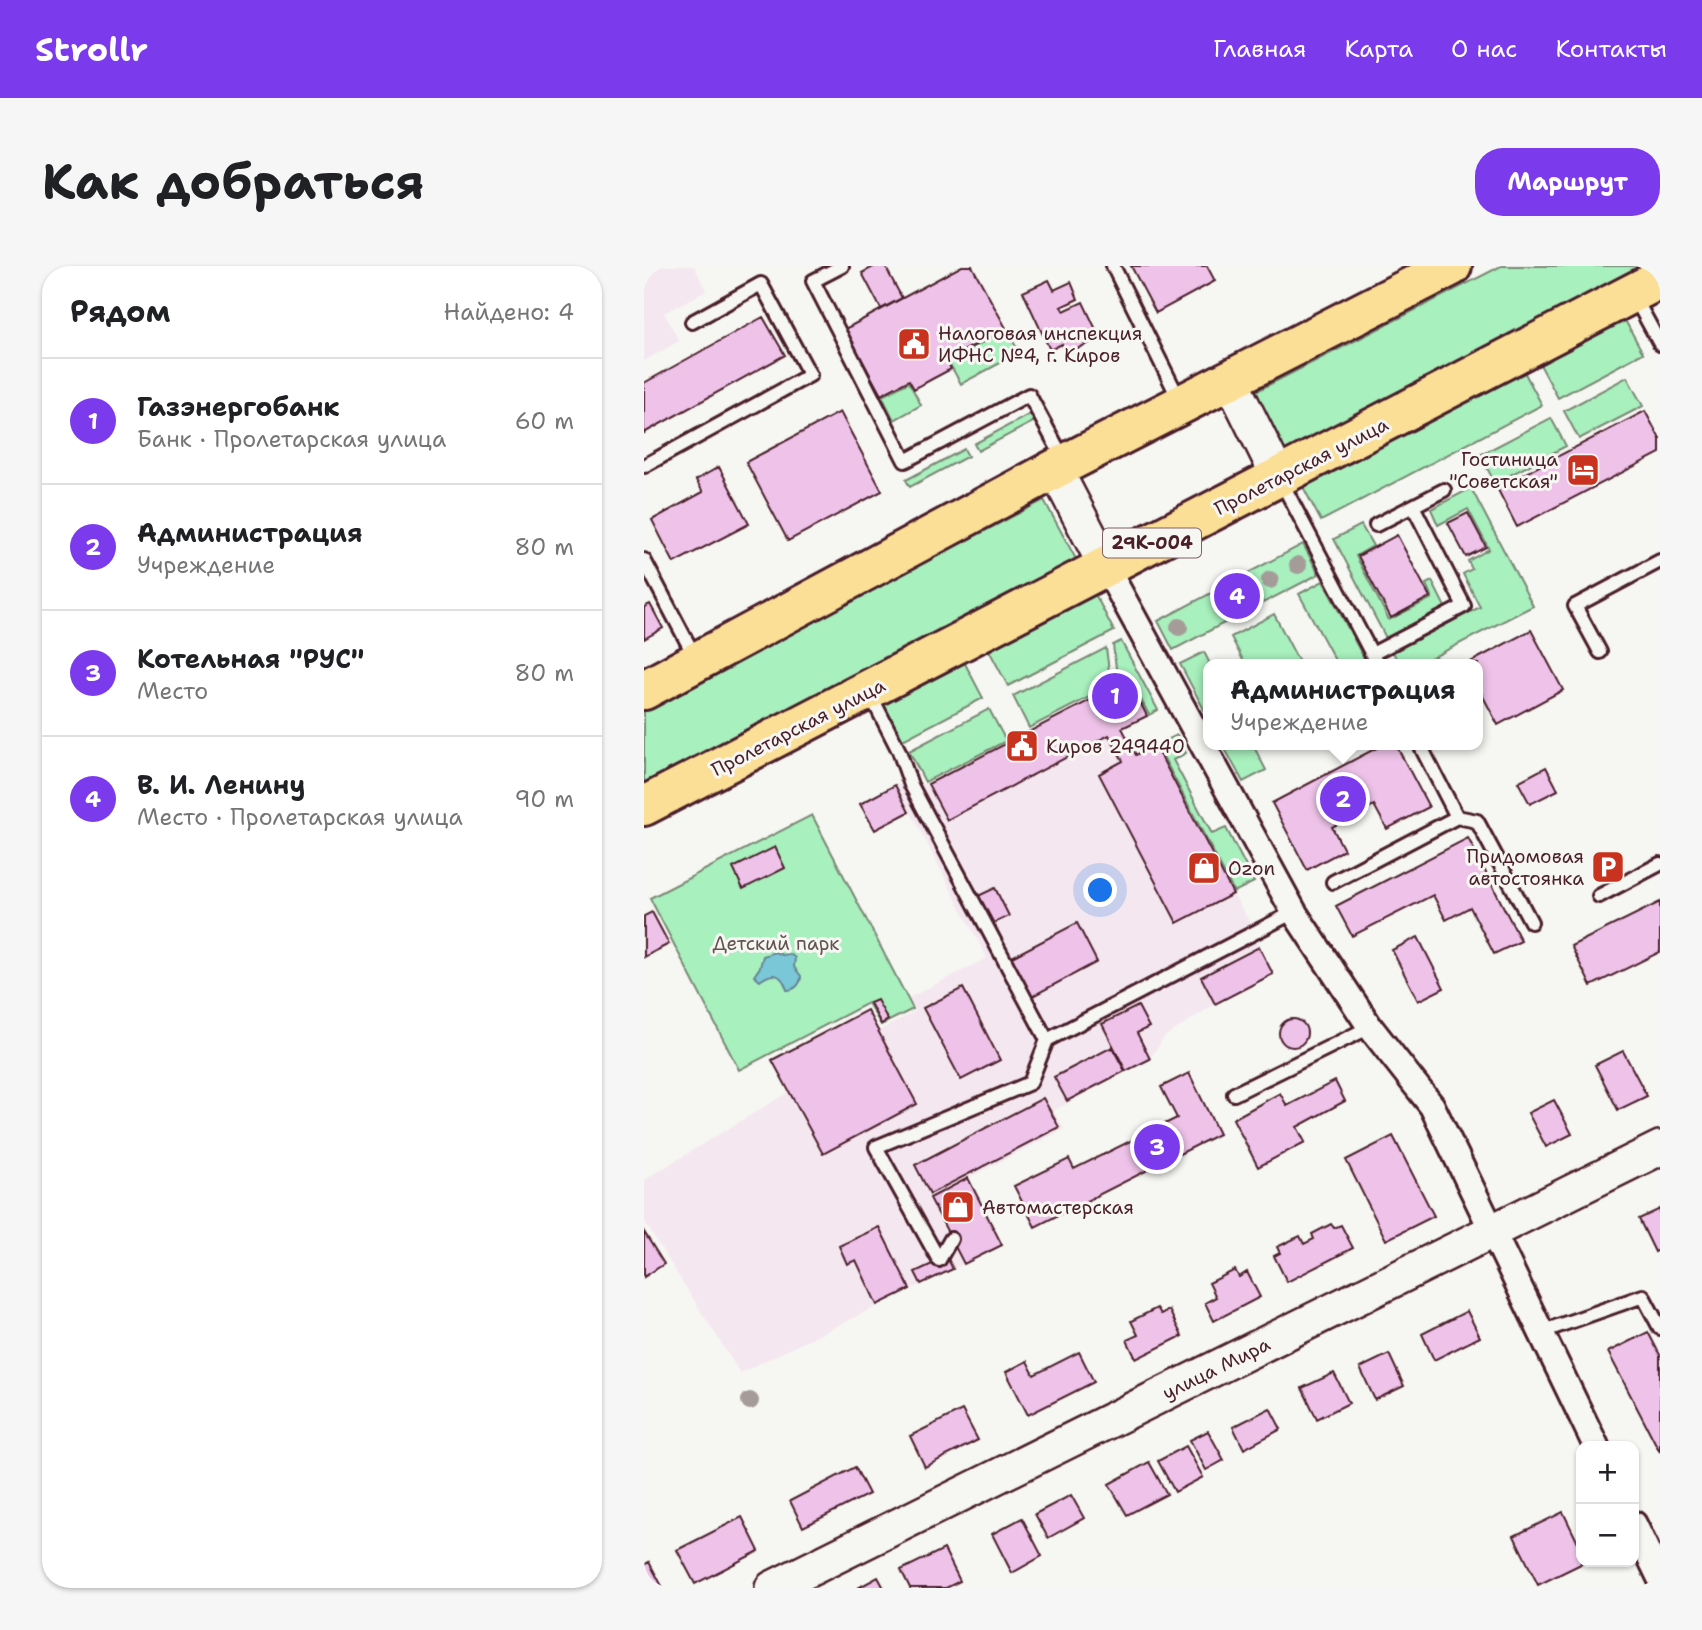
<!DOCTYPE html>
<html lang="ru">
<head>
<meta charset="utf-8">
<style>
  body { margin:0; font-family:"Shantell Sans",sans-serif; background:#f6f6f6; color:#202124 }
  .controls { position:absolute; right:21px; bottom:21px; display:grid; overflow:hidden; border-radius:14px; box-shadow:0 2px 5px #0004 }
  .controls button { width:63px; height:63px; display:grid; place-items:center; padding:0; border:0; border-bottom:2px solid #e0e0e0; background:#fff; color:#202124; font:35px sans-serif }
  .you { position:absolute; left:457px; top:625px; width:24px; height:24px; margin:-18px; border:5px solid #fff; border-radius:50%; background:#1a73e8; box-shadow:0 0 0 10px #1a73e833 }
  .badge { display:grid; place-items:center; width:46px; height:46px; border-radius:50%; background:#7c3aed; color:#fff; font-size:23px; font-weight:700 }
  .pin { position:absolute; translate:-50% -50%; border:4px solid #fff; box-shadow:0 2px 7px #0006 }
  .popup { position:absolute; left:559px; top:393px; width:280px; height:91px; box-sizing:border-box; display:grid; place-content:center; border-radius:14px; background:#fff; filter:drop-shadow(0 2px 5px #0005); font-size:23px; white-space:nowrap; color:#757577 }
  .popup b { font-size:26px; color:#202124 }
  .popup::after { content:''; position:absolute; left:50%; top:100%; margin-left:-14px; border:14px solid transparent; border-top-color:#fff }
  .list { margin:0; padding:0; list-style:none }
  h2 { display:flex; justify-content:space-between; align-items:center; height:91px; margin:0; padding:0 28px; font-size:30px }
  h2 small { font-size:23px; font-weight:400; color:#757577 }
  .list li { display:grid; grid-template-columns:46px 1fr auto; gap:21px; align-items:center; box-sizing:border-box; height:126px; padding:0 28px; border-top:2px solid #e0e0e0 }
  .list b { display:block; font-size:26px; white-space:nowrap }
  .list p { margin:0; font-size:23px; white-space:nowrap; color:#757577 }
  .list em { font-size:23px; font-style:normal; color:#757577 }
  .map { position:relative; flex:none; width:1016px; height:1322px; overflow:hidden; border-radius:28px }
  header { display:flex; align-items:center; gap:42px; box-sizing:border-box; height:98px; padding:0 35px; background:#7c3aed; color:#fff }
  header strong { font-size:33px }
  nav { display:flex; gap:38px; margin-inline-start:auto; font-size:24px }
  .intro { display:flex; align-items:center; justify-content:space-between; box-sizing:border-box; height:168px; padding:0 42px }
  h1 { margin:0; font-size:49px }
  .button { padding:18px 32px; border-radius:28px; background:#7c3aed; color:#fff; font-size:24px; font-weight:700 }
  main { display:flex; gap:42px; padding:0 42px }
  aside { flex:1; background:#fff; border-radius:28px; box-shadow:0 2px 5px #0004 }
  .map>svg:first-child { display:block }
  .built { fill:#f4e7ef }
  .green { fill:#a8f0bd; stroke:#798874; stroke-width:2 }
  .water { fill:#7ac7d8; stroke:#678493; stroke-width:2 }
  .building { fill:#efc3e9; stroke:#4a1f2b; stroke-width:2 }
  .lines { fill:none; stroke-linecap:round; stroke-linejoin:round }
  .lane-casing { stroke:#4a1f2b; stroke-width:18 }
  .street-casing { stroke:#4a1f2b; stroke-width:30 }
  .secondary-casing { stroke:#4a1f2b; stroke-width:38 }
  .primary-casing { stroke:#4a1f2b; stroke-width:44 }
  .lane { stroke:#f6f6f2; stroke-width:12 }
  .street { stroke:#f6f6f2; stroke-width:24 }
  .secondary { stroke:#f6f6f2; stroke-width:33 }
  .primary { stroke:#fbdf96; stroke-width:38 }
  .tree { fill:#a59c99 }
  .labels { text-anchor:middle; stroke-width:6; stroke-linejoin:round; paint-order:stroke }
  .shield { fill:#f6f6f2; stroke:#7e6067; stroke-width:2 }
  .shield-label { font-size:18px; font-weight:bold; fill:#4a1f2b }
  .poi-label { font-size:19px; fill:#4a1f2b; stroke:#f6f6f2; text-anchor:start }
  .street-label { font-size:19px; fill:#4a1f2b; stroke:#f6f6f2 }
  .park-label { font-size:19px; fill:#625350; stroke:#f6f6f2 }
</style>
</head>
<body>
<header>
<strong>Strollr</strong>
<nav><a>Главная</a><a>Карта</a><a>О нас</a><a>Контакты</a></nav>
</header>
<div class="intro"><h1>Как добраться</h1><a class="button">Маршрут</a></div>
<main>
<aside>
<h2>Рядом<small>Найдено: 4</small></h2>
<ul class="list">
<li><span class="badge">1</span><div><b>Газэнергобанк</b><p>Банк · Пролетарская улица</p></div><em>60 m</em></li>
<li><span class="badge">2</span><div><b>Администрация</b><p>Учреждение</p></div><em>80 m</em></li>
<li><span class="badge">3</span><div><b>Котельная &quot;РУС&quot;</b><p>Место</p></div><em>80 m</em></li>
<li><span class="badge">4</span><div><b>В. И. Ленину</b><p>Место · Пролетарская улица</p></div><em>90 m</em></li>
</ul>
</aside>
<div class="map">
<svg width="1016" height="1322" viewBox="0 0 1016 1322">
  <rect width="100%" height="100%" fill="#f6f6f2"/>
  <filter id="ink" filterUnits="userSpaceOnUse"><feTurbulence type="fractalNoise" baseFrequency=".0143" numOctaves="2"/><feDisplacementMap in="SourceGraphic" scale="14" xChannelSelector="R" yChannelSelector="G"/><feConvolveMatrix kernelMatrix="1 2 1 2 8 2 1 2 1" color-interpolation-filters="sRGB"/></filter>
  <g filter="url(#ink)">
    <path class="built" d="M0,0h50l12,25 -42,22 15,28 -35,20z
      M485,414l18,36 -24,13 13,26 19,-10 78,149 23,39 3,14 14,27 -58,30 -51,33 -14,22 -97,52 11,18 -96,49 34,67 -262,128 -96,-152v-41l145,-88 -17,-32 95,-50 12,21 37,-20 -7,-13 78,-40 -91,-174h32z"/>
    <path class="green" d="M857,0h145l-363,186 -30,-59z
      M977,47l22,40 -85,45 -22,-41z
      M363,63l12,24 -58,31 -13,-23z
      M877,100l21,39 -221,116 -20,-38z
      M983,111l16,29 -64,33 -15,-28z
      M265,116l12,23 -27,15 -12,-24z
      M388,147l3,8 -57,30 -4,-7z
      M907,152l15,28 -71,37 -15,-28z
      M320,183l4,7 -58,31 -4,-7z
      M827,222l62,118 -113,58h-21l-6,-12 87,-45 -17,-33 9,-5 -4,-8 21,-12 -21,-40 -30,16 -7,-16z
      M400,234l33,61 -433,228v-79z
      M717,259l12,21 -17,10 33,64 43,-22 -6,-14 6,-3 13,26 -59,31 -52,-99z
      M659,278l16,30 -56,29 -15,-30z
      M679,315l44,83h-30l-38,-70z
      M447,320l23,45 -106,55 -24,-45z
      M567,327l15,29 -53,28 -15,-29z
      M630,348l26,50h-55l-14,-27z
      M477,375l37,69 -9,5 -20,-38 -11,6 -5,-38z
      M462,382l5,38 -82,42 -16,-32z
      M560,386l6,12h-2v53l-28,-53z
      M316,388l23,44 -80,42 -24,-44z
      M345,443l17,32 -81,41 -16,-31z
      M533,469l9,18 -13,7 39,74 14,-6 28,54 -20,10 -77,-147z
      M579,479h30l13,25 -23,12z
      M168,549l101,194 -32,16 -13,-22 -129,67 -89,-172z"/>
    <path class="water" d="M131,686l7,3 8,-1 5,4 -1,9 7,9c0,8 -6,14 -14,14 -5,-17 -14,-19 -27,-9l-6,-5 6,-9 3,-11z"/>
    <path class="building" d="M231,0h10l17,32 -21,11 -19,-36z
      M318,0h10l34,62 -59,32 4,9 -17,9 -20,11 -5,-9 -28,15 -36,-66z
      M487,0h76l8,15 -59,32z
      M405,14l5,10 17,-8 7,17 -17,8 3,4 19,-9 17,36 -34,16 -4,-10 -12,6 -27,-58z
      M119,51l22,38 -141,78v-50z
      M1001,145l15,28v14l-143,74 -20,-39z
      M196,146l42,79 -94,50 -42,-79z
      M75,201l30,57 -75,39 -22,-43 51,-28 -7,-12z
      M824,247l18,34 -20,10 -18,-34z
      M753,269l33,62 -39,21 -33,-62z
      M6,338l13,24 -19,11v-32z
      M887,364l32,60 -65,35 -20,-38v-23h-11z
      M485,414l18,36 -25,12 14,27 19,-10 78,149 -56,29 -78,-149 24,-13 -14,-26 -162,85 -19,-36z
      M738,479h14l33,62 -42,22 -13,-24 -42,22 12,23 -37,20 -35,-67z
      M902,501l12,23 -28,14 -12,-22z
      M251,519l14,27 -34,18 -15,-26z
      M824,572l53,103 -27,13 -24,-47 -24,13 -13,-25 -81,41 -16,-30z
      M131,581l10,21 -42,21 -10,-21z
      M351,622l14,28 -21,10 -14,-28z
      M1016,636v50l-69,34 -20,-40z
      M8,646l17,32 -25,13v-41z
      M433,657l20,39 -66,35 -21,-39z
      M774,671l26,51 -26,13 -26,-51z
      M615,681l14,27 -58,30 -14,-27z
      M319,722l37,72 -39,20 -38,-72z
      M233,734l11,20 -7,4 -11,-21z
      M494,740l11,21 -12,6 13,26 -24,12 -24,-47z
      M223,744l50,94 -94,50 -51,-94z
      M635 767a14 14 0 1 1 28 0a14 14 0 1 1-28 0Z
      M468,781l13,24 -58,30 -13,-24z
      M979,785l24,45 -29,14 -23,-45z
      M545,807l30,61 -184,93 -21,-41 55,-27 5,10 103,-51 -16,-31z
      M691,815l10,20 -48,26 8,15 -47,25 -25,-48 47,-26 7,13z
      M399,832l16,29 -129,67 -15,-29z
      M910,834l18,34 -26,13 -18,-34z
      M749,870l41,80 -48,24 -40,-80z
      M324,912l34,67 -38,19 -34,-66z
      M1016,943v40l-5,3 -16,-33z
      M687,958l3,4 7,-3 12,23 -66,34 -13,-26 6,-3 -3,-6 23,-11 4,8 10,-5 -2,-5z
      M235,961l31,62 -33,16 -21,-45 -9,4 -8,-18z
      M0,966l20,32 -20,13z
      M303,991l6,12 -32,15 -6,-12z
      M591,1004l4,7 8,-5 13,25 -46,24 -9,-18 11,-6 -7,-14z
      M513,1042l4,6 8,-4 13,26 -46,23 -9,-19 11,-5 -7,-14z
      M823,1045l13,26 -46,23 -12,-26z
      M1004,1066l12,23v97l-52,-100z
      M435,1086l15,30 -66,33 -22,-43 21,-11 7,14z
      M745,1088l15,32 -29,14 -15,-32z
      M690,1107l15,30 -32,16 -15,-31z
      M626,1142l11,21 -37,20 -11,-22z
      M318,1144l16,30 -53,27 -15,-31z
      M564,1165l16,29 -18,10 -16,-30z
      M542,1180l17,31 -28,15 -17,-31z
      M505,1196l18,32 -40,21 -18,-31z
      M211,1201l14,27 -66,33 -13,-26z
      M427,1229l13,23 -36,20 -13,-24z
      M919,1246l18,37v13h4l-47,23 -24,-49z
      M98,1251l17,34 -64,33 -18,-34z
      M378,1252l20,38 -30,17 -20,-39z
      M300,1283l16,32 -14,7h-36l-9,-18z
      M5,1296l14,26h-19v-23z
      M234,1311l6,11h-26z"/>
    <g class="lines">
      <defs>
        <path id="lane" d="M198,0l-29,15 92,180 124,-66 35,65
          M469,0l67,135
          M991,32l25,46
          M0,200l166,-91 -49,-91 -69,38
          M637,215l96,183
          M769,240l31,-16
          M0,294l52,99
          M956,386l-25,-46 85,-45
          M728,388l92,-48 -51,-100 -37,19
          M226,428l29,57 12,34 136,255
          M813,551l20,4 54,101
          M689,616l124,-65 -37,-72
          M955,630l61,-32
          M590,828l136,-67
          M307,973l-12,21 -63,-113 154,-64 17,-43 247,-128
          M897,1066l102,-36 17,32"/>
        <path id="street" d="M462,301l188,345 76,115 62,79 164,340
          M990,1258l26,54"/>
        <path id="secondary" d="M586,113l49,99
          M411,203l51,98
          M128,1322l888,-440"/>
        <path id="primary" d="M0,424l411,-221 397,-203
          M0,540l1016,-527"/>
      </defs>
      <use href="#lane" class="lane-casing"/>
      <use href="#street" class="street-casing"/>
      <use href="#secondary" class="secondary-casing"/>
      <use href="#primary" class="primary-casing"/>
      <use href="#lane" class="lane"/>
      <use href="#street" class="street"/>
      <use href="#secondary" class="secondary"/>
      <use href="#primary" class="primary"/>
    </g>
    <g class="tree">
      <circle cx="654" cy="299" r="9"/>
      <circle cx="626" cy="314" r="9"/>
      <circle cx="535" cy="361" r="9"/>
      <circle cx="106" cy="1135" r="9"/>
    </g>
  </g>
  <defs>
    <symbol id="civic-square" viewBox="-11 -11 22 22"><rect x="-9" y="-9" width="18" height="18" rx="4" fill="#c8321e" stroke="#f6f6f2"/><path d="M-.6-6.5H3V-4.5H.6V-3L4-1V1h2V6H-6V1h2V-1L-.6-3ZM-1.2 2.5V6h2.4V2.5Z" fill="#fff"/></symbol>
    <symbol id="hotel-square" viewBox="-11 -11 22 22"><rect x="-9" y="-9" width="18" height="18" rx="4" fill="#c8321e" stroke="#f6f6f2"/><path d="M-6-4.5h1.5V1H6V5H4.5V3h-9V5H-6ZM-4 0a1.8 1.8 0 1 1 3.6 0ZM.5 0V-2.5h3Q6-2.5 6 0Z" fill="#fff"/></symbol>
    <symbol id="parking-square" viewBox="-11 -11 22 22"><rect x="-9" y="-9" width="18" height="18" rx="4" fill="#c8321e" stroke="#f6f6f2"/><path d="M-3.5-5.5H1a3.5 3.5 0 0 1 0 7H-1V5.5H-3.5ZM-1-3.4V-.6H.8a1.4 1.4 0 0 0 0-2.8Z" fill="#fff"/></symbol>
    <symbol id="shop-square" viewBox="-11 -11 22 22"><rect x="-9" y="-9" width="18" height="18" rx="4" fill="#c8321e" stroke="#f6f6f2"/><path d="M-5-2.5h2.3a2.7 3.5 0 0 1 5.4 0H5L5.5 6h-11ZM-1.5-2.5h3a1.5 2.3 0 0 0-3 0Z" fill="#fff"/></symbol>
  </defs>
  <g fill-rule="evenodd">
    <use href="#civic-square" x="251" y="59" width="38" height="38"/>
    <use href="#hotel-square" x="920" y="185" width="38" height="38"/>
    <use href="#civic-square" x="359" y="461" width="38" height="38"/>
    <use href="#parking-square" x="945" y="582" width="38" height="38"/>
    <use href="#shop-square" x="541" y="583" width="38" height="38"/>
    <use href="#shop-square" x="295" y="922" width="38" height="38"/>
  </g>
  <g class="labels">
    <rect class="shield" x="459" y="262.5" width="98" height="29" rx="5"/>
    <g class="shield-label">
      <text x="508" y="283">29К-004</text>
    </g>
    <g class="poi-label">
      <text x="294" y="74">Налоговая инспекция<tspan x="294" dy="22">ИФНС №4, г. Киров</tspan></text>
      <text x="914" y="200" text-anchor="end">Гостиница<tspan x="914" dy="22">"Советская"</tspan></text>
      <text x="402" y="487">Киров 249440</text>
      <text x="940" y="597" text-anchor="end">Придомовая<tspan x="940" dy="22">автостоянка</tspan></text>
      <text x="584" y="609">Ozon</text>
      <text x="338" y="948">Автомастерская</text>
    </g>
    <g class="street-label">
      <text transform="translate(657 200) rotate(-27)" y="7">Пролетарская улица</text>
      <text transform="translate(154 461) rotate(-27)" y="7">Пролетарская улица</text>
      <text transform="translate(572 1102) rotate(-26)" y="7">улица Мира</text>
    </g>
    <g class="park-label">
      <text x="132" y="684">Детский парк</text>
    </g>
  </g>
</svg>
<div class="controls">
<button>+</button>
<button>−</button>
</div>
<div class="you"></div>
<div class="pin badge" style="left:471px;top:430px">1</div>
<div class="pin badge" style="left:699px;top:533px">2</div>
<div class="popup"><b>Администрация</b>Учреждение</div>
<div class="pin badge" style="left:513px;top:881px">3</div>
<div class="pin badge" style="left:593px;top:330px">4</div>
</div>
</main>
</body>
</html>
